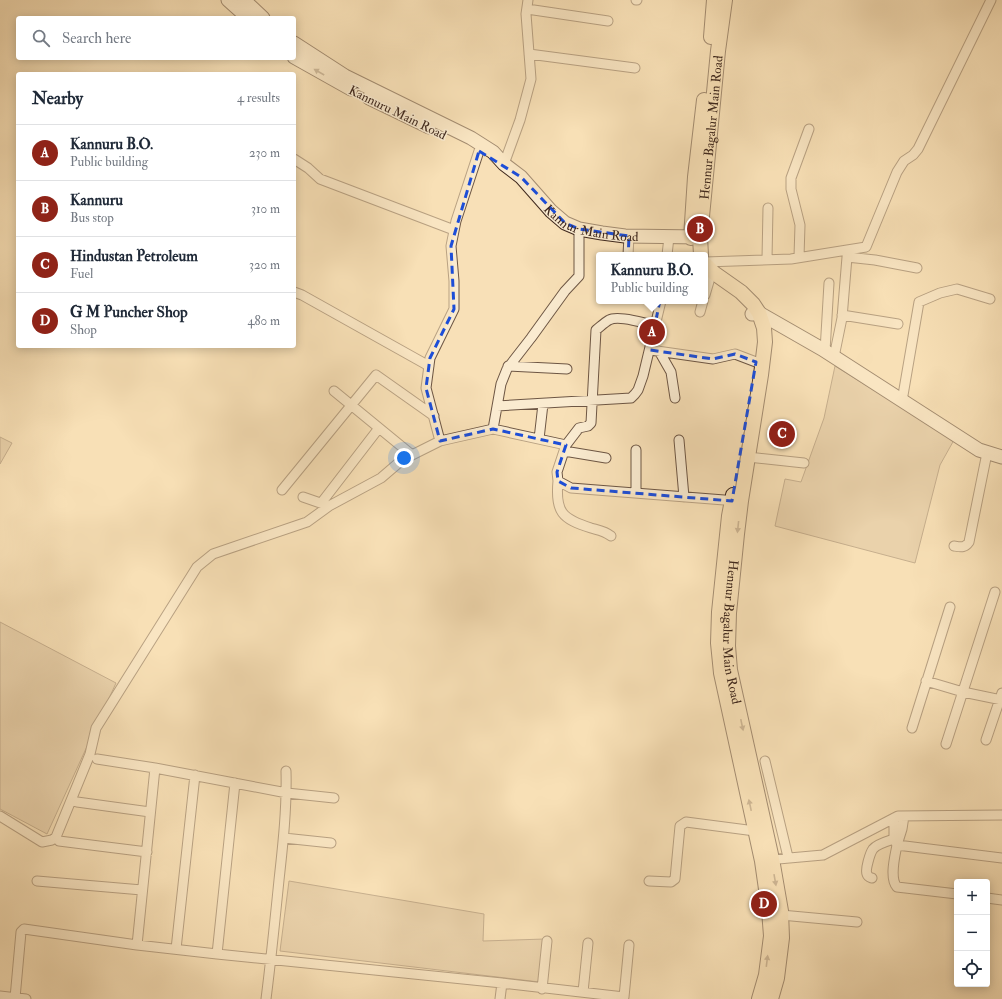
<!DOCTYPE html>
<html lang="en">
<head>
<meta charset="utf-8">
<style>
  body { margin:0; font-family:"IM FELL Double Pica",serif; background:#f2f2f3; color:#1f2937 }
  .controls { position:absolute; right:12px; bottom:12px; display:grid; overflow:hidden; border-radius:4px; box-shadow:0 2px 10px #0003 }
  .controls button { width:36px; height:36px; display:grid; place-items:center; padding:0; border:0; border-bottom:1px solid #e0e1e3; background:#fff; color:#1f2937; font:20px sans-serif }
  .you { position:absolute; left:404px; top:458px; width:14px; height:14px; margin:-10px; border:3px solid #fff; border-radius:50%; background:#1a73e8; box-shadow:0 0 0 6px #1a73e833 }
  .badge { display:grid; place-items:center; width:26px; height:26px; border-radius:50%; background:#8f2418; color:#fff; font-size:13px; font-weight:700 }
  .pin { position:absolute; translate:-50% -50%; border:2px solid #fff; box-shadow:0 1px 4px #0006 }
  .popup { position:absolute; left:596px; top:252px; width:112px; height:52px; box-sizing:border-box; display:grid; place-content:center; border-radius:4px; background:#fff; filter:drop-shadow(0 1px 3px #0005); font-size:13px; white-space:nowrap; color:#747a83 }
  .popup b { font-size:15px; color:#1f2937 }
  .popup::after { content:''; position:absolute; left:50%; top:100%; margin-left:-8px; border:8px solid transparent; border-top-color:#fff }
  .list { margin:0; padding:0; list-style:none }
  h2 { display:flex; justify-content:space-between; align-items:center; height:52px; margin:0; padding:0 16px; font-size:17px }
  h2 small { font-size:13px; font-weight:400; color:#747a83 }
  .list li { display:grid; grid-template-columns:26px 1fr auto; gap:12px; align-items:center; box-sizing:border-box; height:56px; padding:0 16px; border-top:1px solid #e0e1e3 }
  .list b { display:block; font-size:15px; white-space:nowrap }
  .list p { margin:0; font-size:13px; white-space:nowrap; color:#747a83 }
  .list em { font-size:13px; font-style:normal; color:#747a83 }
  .icon { flex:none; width:22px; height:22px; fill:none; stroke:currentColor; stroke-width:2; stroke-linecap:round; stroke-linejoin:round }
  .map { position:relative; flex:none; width:1002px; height:999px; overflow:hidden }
  .search { position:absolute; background:#fff; box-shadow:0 2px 10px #0003; left:16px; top:16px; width:280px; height:44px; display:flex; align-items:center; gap:10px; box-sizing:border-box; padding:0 14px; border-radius:4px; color:#747a83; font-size:15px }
  .panel { position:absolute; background:#fff; box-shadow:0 2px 10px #0003; left:16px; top:72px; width:280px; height:276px; border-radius:4px }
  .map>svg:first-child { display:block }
  .green { fill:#d9c19d; stroke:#8c745d }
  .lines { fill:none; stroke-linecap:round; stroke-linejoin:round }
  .street-casing { stroke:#6d5644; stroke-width:11 }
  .secondary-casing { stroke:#3f281d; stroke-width:15 }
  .primary-casing { stroke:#3f281d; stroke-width:16 }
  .street { stroke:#faebd0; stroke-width:9 }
  .secondary { stroke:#faebd0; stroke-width:13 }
  .primary { stroke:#f8e0b7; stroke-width:14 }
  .oneway { fill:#9c8a76 }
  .oneway2 { fill:#9c846a }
  .marked { fill:none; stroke:#1d4ed8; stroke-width:3; stroke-dasharray:8 5; stroke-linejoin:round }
  .labels { text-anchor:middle; stroke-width:3; stroke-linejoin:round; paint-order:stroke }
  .street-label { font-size:13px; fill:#3f281d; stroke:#faebd0 }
</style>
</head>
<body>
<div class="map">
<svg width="1002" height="999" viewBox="0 0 1002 999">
  <rect width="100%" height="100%" fill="#f8e0b7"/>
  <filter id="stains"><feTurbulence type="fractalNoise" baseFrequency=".005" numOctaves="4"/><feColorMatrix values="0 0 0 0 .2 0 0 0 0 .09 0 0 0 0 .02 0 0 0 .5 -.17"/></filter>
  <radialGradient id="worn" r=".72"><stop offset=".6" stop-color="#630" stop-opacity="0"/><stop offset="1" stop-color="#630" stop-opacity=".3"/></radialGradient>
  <path class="green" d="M835,366l119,74 -14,25 -25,98 -140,-37 10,-47 16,3 23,-64z
    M0,437l12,6 -12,21z
    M0,622l116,61 -69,151 -47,-25z
    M289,881l195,33 -1,27 62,-2 -6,43 -259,-31z"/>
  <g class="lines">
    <defs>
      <path id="street" d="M636,0h1
        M527,9l81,12
        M529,54l106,14
        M294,159l14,9 12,11 134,51
        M504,164l16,-44 11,-41 -5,-65 2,-14
        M628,255l1,-19
        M667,255l2,-18
        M799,257l1,-32 -9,-36v-11l18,-49
        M767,259l1,-51
        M705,262l86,-3 75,-12 31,-75 7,-11 9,-6 5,-6 73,-149
        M294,292l8,3 127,71
        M705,295l5,-17
        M700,312l3,-11
        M842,315l56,9
        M650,350l63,9 22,-5 21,8
        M659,351l12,21 4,26
        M825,351l4,-68
        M834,357l8,-39 5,-61 28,3 42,8
        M508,366l59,3
        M334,391l78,64
        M902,401l17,-99 21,-9 17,-4 33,10
        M497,406l134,-8 4,-4 3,-4 5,-14 18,-75
        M493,429l8,-45 6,-15 24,-31 34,-47 14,-15v-47
        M539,439l4,-35
        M679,440l5,57
        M440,441l53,-12 73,16 -9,27 1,9 13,7 166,13
        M566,445l13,-17 9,-2 3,-3 5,-93c4,-3 8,-7 13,-10 9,-5 36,3 46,6
        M564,451l42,7
        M748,457l56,6
        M558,481c-3,31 4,38 33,47 7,2 14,3 20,8
        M282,490l94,-115 58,41
        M636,493v-43
        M303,497l23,8
        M322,502l57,-74
        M954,546c7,1 11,2 15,-4l18,-89
        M926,681l37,11 39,8
        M912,728l38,-121
        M986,740l16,-47
        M946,744l49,-152
        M97,759l58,9 132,25 47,5
        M765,761l23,96
        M77,802l73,10
        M0,816l42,26 10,-2 4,-3 34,-83 6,-26 101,-161 16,-13 94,-32 22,-16 52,-28 21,-18 38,-19 -14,-53 4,-30 24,-49v-28l-3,-35 5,-25 23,-70
        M894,818v21l3,6 5,-16 2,-13
        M284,838l47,5
        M59,841l88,11
        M767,860l56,-5 75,-39 104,-1
        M872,878c-3,-1 -4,-1 -5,-4 -2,-4 3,-21 6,-25 4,-5 15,-8 21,-10
        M37,881l105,9
        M649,881l22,1 4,-3 5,-53 6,-4 69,9
        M957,894l-60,-7c-8,-9 -2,-31 0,-42l105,13
        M987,898l15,2
        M781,915l76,7
        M137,945l18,-177
        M176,949l19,-174
        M217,954l18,-171
        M542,989l5,-48
        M583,992l5,-49
        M0,996l26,3
        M624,997l5,-52
        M15,998l6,-66 3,-3 113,16 80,9 285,29 122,14 -1,2
        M266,999c5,-39 9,-79 13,-119 4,-36 8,-73 7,-109
        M500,999l2,-16"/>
      <g id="secondary">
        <path d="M228,0l20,18"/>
        <path d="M244,0l19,18"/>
        <path id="s1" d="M294,43l51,33 126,62 22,14 11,12 17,13 30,34 14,12 14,6 23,4 23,3 75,1"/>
        <path d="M294,57l57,32"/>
        <path d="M369,98l60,29"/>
        <path d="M752,314l7,-1 63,36 157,101 23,7"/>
      </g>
      <g id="primary">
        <path d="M711,37l3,-37"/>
        <path d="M691,238l4,-61 9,-77"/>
        <path id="s2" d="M701,255l-1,-18 18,-186 7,-51"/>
        <path id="s3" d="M705,264l9,9 27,19 12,12 6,9 5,15 1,14 -4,33 -20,126 -4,33 -8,79 -1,33 2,24 42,189 9,52 1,27 -5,40 -6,21"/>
        <path d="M733,495l-4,21 -10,96 -1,31 3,30 41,188 7,49 2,26 -5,39 -7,24"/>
      </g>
    </defs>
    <use href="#street" class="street-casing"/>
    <use href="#secondary" class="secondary-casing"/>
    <use href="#primary" class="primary-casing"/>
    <use href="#street" class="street"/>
    <use href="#secondary" class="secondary"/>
    <use href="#primary" class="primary"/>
  </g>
  <defs><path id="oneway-solid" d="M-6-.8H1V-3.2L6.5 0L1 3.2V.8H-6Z"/></defs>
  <use class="oneway" href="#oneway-solid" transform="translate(319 72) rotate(-150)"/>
  <g class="oneway2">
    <use href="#oneway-solid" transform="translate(738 527) rotate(96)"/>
    <use href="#oneway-solid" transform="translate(742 725) rotate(78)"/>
    <use href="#oneway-solid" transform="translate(750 805) rotate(-102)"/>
    <use href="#oneway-solid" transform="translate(775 880) rotate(80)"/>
    <use href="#oneway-solid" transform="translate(767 961) rotate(-83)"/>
  </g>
  <path d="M0 0H1002V999H0ZM479,151l42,26 44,46 14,6 50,7 -1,25 38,9 -16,80 63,9 22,-5 21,8 -24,139 -161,-13 -13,-7 -1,-9 9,-27 -73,-16 -53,12 -14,-53 4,-30 24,-49 -3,-63z" fill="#f8e0b7" fill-opacity=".55" fill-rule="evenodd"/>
  <path class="marked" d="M479,151l42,26 44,46 14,6 50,7 -1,25 38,9 -16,80 63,9 22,-5 21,8 -24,139 -161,-13 -13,-7 -1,-9 9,-27 -73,-16 -53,12 -14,-53 4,-30 24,-49 -3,-63z"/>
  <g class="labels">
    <g class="street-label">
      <text transform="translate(398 112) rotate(26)" y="5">Kannuru Main Road</text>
      <text dy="5" stroke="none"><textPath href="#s2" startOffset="128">Hennur Bagalur Main Road</textPath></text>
      <text dy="5" stroke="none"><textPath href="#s1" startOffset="354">Kannur Main Road</textPath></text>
      <text dy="5" stroke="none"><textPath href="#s3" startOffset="396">Hennur Bagalur Main Road</textPath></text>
    </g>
  </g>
  <rect width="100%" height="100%" filter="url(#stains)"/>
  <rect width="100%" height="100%" fill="url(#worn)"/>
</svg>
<div class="controls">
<button>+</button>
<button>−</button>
<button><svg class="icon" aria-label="locate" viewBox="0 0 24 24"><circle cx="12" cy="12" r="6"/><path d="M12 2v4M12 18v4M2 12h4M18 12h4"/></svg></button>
</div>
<div class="you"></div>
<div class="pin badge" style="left:652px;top:332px">A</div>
<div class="popup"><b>Kannuru B.O.</b>Public building</div>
<div class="pin badge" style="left:700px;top:229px">B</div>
<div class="pin badge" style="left:782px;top:434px">C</div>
<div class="pin badge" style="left:764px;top:904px">D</div>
<div class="search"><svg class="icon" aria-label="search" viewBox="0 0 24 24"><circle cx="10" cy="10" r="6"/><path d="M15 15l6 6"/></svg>Search here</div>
<section class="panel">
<h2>Nearby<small>4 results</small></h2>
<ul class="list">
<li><span class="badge">A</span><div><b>Kannuru B.O.</b><p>Public building</p></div><em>230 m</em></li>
<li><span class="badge">B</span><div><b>Kannuru</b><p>Bus stop</p></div><em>310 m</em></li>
<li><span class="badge">C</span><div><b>Hindustan Petroleum</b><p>Fuel</p></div><em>320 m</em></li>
<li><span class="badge">D</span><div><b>G M Puncher Shop</b><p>Shop</p></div><em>480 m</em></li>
</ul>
</section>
</div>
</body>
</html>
